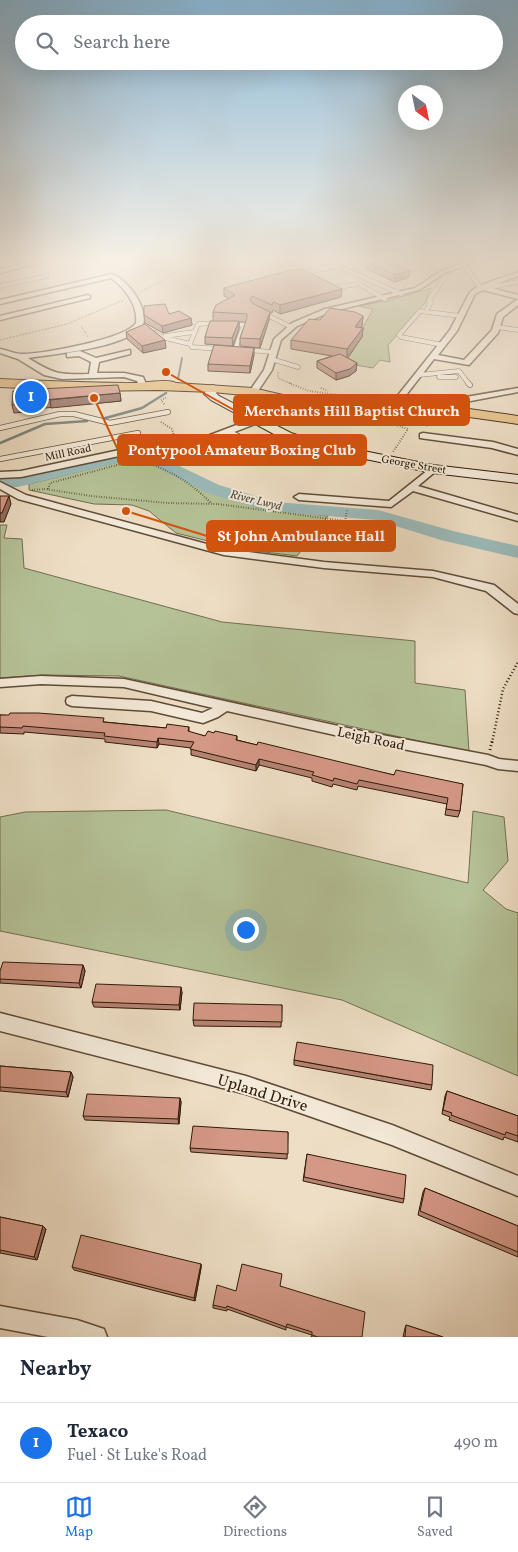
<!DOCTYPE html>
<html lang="en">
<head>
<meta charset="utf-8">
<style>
  body { margin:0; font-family:Vollkorn,serif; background:#f2f2f3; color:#1f2937 }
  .compass { position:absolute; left:398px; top:85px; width:45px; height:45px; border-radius:50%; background:#fff; box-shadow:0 5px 20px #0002; rotate:147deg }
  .you { position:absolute; left:245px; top:929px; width:18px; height:18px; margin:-12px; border:4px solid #fff; border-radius:50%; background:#1a73e8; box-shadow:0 0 0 8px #1a73e833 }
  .badge { display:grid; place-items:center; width:32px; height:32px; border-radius:50%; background:#1a73e8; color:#fff; font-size:16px; font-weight:700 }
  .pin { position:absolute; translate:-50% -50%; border:2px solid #fff; box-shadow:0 1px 5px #0006 }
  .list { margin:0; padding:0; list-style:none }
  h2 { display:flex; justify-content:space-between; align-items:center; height:65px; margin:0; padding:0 20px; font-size:21px }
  h2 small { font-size:16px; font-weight:400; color:#747a83 }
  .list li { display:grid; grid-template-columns:32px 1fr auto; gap:15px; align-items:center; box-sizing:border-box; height:80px; padding:0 20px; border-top:1px solid #e0e1e3 }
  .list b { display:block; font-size:19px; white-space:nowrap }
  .list p { margin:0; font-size:16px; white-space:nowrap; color:#747a83 }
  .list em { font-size:16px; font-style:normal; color:#747a83 }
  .icon { flex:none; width:28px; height:28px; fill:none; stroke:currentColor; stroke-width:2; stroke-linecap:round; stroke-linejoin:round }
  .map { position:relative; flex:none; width:518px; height:1337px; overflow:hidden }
  .search { position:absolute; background:#fff; box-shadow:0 5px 20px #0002; left:15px; right:15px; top:15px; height:55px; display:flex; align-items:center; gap:12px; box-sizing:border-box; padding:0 18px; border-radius:28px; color:#747a83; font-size:19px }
  .sheet { height:145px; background:#fff }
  nav { display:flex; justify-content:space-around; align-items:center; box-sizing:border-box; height:70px; border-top:1px solid #e0e1e3; background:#fff; font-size:14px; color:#747a83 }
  nav a { display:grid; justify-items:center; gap:2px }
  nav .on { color:#1a73e8 }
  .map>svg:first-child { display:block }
  .green { fill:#b5c297; stroke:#726e50 }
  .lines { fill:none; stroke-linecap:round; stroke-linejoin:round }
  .stream-far1 { stroke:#707b73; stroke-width:2 }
  .stream { stroke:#707b73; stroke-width:2.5 }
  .river { fill:#9bbbbb; fill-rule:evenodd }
  .lane-far1-casing { stroke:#5f4c37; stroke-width:5 }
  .lane-casing { stroke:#5f4c37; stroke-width:6 }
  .street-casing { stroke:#5f4c37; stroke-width:3 }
  .secondary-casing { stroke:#2f1b08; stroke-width:2 }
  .primary-casing { stroke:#2f1b08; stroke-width:2 }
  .path-far3 { stroke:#2f1b08; stroke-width:1; stroke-dasharray:0.5 1; stroke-linecap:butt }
  .path-far2 { stroke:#2f1b08; stroke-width:2; stroke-dasharray:0.5 2; stroke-linecap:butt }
  .path-far1 { stroke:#2f1b08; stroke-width:2.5; stroke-dasharray:1 2.5; stroke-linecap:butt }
  .path { stroke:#2f1b08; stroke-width:3; stroke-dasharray:1 3; stroke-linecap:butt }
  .lane-far1 { stroke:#f4ead9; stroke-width:4 }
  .lane { stroke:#f4ead9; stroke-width:4.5 }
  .street { fill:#f4ead9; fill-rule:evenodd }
  .secondary { fill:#f4ead9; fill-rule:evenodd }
  .primary { fill:#e7bf82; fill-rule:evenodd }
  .primary-bridge-casing { stroke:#2f1b08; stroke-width:16; stroke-linecap:butt }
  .primary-bridge { stroke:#e7bf82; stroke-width:14 }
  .wall { fill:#b68373; stroke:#2f1b08 }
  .shaded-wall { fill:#946a5e; stroke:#2f1b08 }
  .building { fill:#d49886; stroke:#2f1b08 }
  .labels { text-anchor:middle; stroke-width:4; stroke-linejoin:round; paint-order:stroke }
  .far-street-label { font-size:11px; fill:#2f1b08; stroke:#f4ead9 }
  .far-water-label { font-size:12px; font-style:italic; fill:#4f4b3e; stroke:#f4ead9 }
  .street-label { font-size:14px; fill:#2f1b08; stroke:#f4ead9 }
  .near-street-label { font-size:16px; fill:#2f1b08; stroke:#f4ead9 }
  .leader { fill:none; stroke:#d6530c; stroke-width:2 }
  .callout-dot { fill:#d6530c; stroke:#f4ead9; stroke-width:2 }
  .callout { fill:#d6530c; stroke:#d6530c; stroke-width:2 }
  .callout-label { font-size:15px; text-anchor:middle; font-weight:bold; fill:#fff }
</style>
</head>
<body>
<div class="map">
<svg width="518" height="1337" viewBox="0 0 518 1337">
  <rect width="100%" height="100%" fill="#eedec5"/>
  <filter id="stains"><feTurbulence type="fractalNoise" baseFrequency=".004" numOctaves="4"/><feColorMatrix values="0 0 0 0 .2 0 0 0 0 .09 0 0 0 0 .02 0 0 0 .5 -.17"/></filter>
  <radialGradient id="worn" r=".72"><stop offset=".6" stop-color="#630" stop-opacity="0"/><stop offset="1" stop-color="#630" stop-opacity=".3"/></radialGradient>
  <path class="green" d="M431,288l-6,15 -37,42 2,17 -10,-2 -7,8 -29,-5 29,-54 -15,-3 33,-6z
    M130,459l17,1 31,12 27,17 51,18 72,9 -31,40 -57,-7 -64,-16 -27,-22 -17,-6 -38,-1 -65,-14v-6z
    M0,525h7l-3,13 18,1 2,29 198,54 193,19v42l50,7 4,62 -350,-76 -76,-1 -43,3z
    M166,810l302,73 5,-72 31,6 4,44 -25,29 23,19 12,4v163l-176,-76 -342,-69v-114l25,-5z"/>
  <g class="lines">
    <path class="stream-far1" d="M178,379l4,-21"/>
    <path class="stream" d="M102,419l40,-11 24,-15
      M0,443l45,-19 42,-3"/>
    <path class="river" d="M148,451l71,34 56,17 103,8 75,21 65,15v12l-77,-18 -65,-20 -108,-9 -61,-18 -62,-32 -28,2 -99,24 -18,1v-10l18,-1 99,-24z"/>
    <defs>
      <path id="lane-far1" d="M464,265l16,22
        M301,273l37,-7 63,28
        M0,286l47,-10
        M337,287l22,-3 26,15
        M485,288l33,-6
        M426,311l5,-9 -2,-2 16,-23
        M263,313l28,14
        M232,324l12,1 -9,25
        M497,327l21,3
        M155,333l6,4 29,7 2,3 29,2
        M165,336l29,-4
        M190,344l8,-20 19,-1
        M443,345l-42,-8 -2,-2 21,-24 40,5
        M246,350l26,2
        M271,359l27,8
        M419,375l40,-4 10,13
        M439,377h17"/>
      <path id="lane" d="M468,383l2,2
        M0,428l60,-14h14l36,9 58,-11
        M228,431l31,16 3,4 -6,4
        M0,459l138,-26"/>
      <path id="street" d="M32,262h12l-44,11v-4z
        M466,262h9l-30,11 -26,17 -89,22 -33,14 -16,14 -9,30 -16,24 -7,-2 15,-22 10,-31 18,-16 33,-14 90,-21 26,-17z
        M518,272v4l-30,11 30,8v10l-15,12 -5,16 -29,32 -35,-6 -31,40 -1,11h-6l-1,-11 55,-69 20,-38 8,-6zM483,290l35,9 -21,15 -5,16 -28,30 -26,-5 19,-24 18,-37z
        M112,274c17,7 38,35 30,54 -25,21 -82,25 -114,30 26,16 31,17 61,16l2,-12 -12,-6 -12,1v-4l13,-2 16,7 34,-8v4l-31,8 -2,11h27l19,4 4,9 -1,2h-6l-3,-7 -13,-4 -62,2 -18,-4 -26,-16 -18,-6v-4c7,1 15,5 22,5 21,0 104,-15 114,-31 2,-18 -11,-35 -25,-45l-111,26v-4z
        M88,295l2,1v2l-90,22v-4z
        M518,388v4l-84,16 -5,5 -4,-3 3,-6 3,-1z
        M241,409l130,8 4,3 -4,3 -133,-9 -1,-2z
        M255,418l3,1v4l-50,19 -32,8 -52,5 -103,22 -21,1v-6l21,-1 103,-22 52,-5 26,-6z
        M423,433l70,9 25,7v6l-26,-7 -72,-10v-4z
        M433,466l3,1v4l-18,15 100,29v6l-105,-30 -22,16 -92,-7 -5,-3 5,-3 90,7z
        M0,482l26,13 199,54 99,13 109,9 61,14 24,19v10l-4,-1 -28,-22 -53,-14 -109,-9 -100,-13 -206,-56 -18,-10z
        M41,676l83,3 242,53 122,23 11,4 19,2v10l-20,-2 -12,-4 -120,-23 -139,-31 -9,6 -15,6 -52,-12 -79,-5 -5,-2 -1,-3 1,-3 5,-2 79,5 51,12 11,-5 -89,-21 -83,-3 -41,3v-8z
        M0,1013l246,63 146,49 126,51v20l-126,-51 -146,-51 -246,-63z
        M0,1306l77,14 27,9 3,8h-59l-48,-9z"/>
      <path id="secondary" d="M213,385l6,3 -3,5 3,3 72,37 28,9 114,23 85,10v8l-85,-10 -121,-25 -29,-9 -72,-39 -7,-6 5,-8z"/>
      <path id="primary" d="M0,379c46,2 92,4 139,4 9,-1 31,-4 37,0l77,5 56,13 46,2 6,4 -6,4 -46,-2 -56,-13 -40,-4 -55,-2 -72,1 -86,-4z
        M373,403l82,4 63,9v8l-63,-9 -87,-5 -1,-3 1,-3z"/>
    </defs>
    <use href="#lane-far1" class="lane-far1-casing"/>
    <use href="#lane" class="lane-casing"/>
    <use href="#street" class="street-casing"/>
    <use href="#secondary" class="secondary-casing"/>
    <use href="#primary" class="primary-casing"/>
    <path class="path-far3" d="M140,292l56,-30
      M81,326l7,11
      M0,340l67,-16 57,-24
      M278,372v6l14,6"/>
    <path class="path-far2" d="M289,383l20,8 29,4
      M321,388l7,3
      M164,404l-3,-4 6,-3
      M405,419l23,7
      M381,420l27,9 -15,23
      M161,422l11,7 3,10
      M137,460c30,8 52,21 74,43
      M48,489l2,-6 82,-22
      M32,490l13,-1 46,7 77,7 50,1 127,17 2,-11"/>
    <path class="path-far1" d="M492,743l11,-54 15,-27"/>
    <path class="path" d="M490,750l2,-9"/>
    <use href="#lane-far1" class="lane-far1"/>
    <use href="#lane" class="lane"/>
    <use href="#street" class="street"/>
    <use href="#secondary" class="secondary"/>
    <use href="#primary" class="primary"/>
    <defs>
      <path id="primary-bridge" d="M355,407h18"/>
    </defs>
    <use href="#primary-bridge" class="primary-bridge-casing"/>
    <use href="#primary-bridge" class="primary-bridge"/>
  </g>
  <path class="wall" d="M367,262l43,9 -1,6 -14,5 -29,-13z
    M224,288l118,1 -1,8 -61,17 -7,-4 -1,3 -2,-1 -1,8 -9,28 -20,-2v-8l6,-16h-7v7l-6,17 -28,-2v-7l8,-16v-9l15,-14 -4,-2z
    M169,314l22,4 1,7 -29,8 -18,-10 -1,-8z
    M363,316l-1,10 -1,1 2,1 -1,9 -15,21 10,5 -1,8 -7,5 -13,4 -19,-12v-7l15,-5 -41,-7v-9l29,-20z
    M126,332l40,16 -23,5 -16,-14z
    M254,355l-4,18 -42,-2v-7z
    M40,389l80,4 1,8 -87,8v2l-20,2 -2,-8z
    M200,445l20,7v5l-13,3 -6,-10z
    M0,715l105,7 61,6 23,-1v5l16,4 9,-3 23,3v4l20,5 137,30 69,9 -3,27 -2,6 -13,-2 2,-11 -89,-18 -1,4 -24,-6 -1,3 -20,-6v-3l-53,-13 -3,6 -65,-16v-7l-32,-4 -2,4 -52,-6v-3l-81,-7v2l-24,-1z
    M83,965l2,6 -4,17 -81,-5v-12z
    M182,992l-2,18 -86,-3 -2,-5z
    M282,1005l-1,22 -87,-1 -1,-6z
    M294,1060l138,25 -1,5 -137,-25z
    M0,1066l71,6 2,5 -5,20 -68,-6z
    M447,1091l71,25v26l-14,-5 -1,3 -54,-20 1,-3 -8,-3 3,-18z
    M180,1098l1,4 -2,22 -94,-4 -2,-4z
    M288,1132l-1,27 -96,-7 -1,-4z
    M307,1154l97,45 -1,4 -100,-22z
    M425,1188l93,38v31l-100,-42 5,-23z
    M0,1217l43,9 3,3 -9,31 -37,-7z
    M201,1264v4l-6,33 -121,-31 -2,-3z
    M280,1286l82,51h-51l1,-2 -26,-8v3l-59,-21v2l-14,-3v-3l23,-14z
    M406,1325l37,12h-40l2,-9z"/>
  <path class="shaded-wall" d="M410,271l-1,6 -14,5v-7z
    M342,289l-1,8 -61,17v-9z
    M270,312l-1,8 -9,28v-9z
    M363,316l-1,10 -8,10 1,-9z
    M191,318l1,7 -29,8 -1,-7z
    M239,321v8l-6,17 -1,-8z
    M363,328l-1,9 -15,22v-10z
    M165,340l1,8 -23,5 -1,-7z
    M254,348v7l-4,18v-7z
    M357,363l-1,8 -7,5 -13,4v-7z
    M120,393l1,8 -70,7 -1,-8z
    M220,452v5l-13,3v-6z
    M9,496l2,8 -7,18h-4v-9z
    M158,738l1,6 -2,4v-6z
    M259,759v6l-3,6v-6z
    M83,965l2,6 -4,17 -2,-5z
    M181,987l1,5 -2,18 -1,-5z
    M71,1072l2,5 -5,20 -2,-5z
    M180,1098l1,4 -2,22 -1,-5z
    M43,1226l3,3 -9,31 -3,-3z
    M201,1264v4l-6,33 -1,-3z"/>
  <path class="building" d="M367,262h23l20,9 -15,4z
    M302,269l40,20 -62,16 -7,-3 -1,3 -20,-9 -2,3 2,4 18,9 -10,27 -20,-1 7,-20v-4l-34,-2 3,-7 19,-10 -11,-7 67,-18z
    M165,304l4,10 10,-3 12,7 -29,8 -18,-11v-9z
    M330,308l25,4 8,4 -8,11 8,1 -16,21 -56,-9 18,-21 11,1z
    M210,321h29l-7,17 -27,-1z
    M145,324l20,16 -23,6 -16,-14z
    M214,345l40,3 -4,18 -42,-2z
    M340,354l17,9 -7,6 -14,4 -19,-12z
    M20,383h18v6l80,-4 2,8 -87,8v2l-21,2 1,-14 7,-1z
    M0,496h9l-7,17h-2z
    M10,713h28l66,5 -1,4 63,6 1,-4 22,3 -1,4 17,5 3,-5 6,2 1,-2 22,5 -1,4 21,5 1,-3 136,33 2,-5 67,14 -3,27 -14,-2 2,-11 -89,-18 -2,4 -23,-6 -1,3 -21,-6 2,-3 -55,-13 -3,6 -66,-16 4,-7 -36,-4 -1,4 -53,-6 1,-3 -82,-7 -1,2 -22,-1v-12h9z
    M3,962l80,3 -4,18 -79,-4v-8z
    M96,984l85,3 -2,18 -87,-3z
    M194,1003l88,2v17l-89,-2z
    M297,1042l136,23 -1,20 -138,-25z
    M0,1066l71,6 -5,20 -66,-5z
    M447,1091l71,25v20l-12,-4 -1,3 -54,-20 1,-2 -9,-3z
    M87,1094l93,4 -2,21 -95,-3z
    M193,1126l95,6v22l-98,-6z
    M307,1154l99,21 -2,24 -100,-22z
    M425,1188l93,38v26l-98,-41z
    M0,1217l43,9 -9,31 -34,-7z
    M81,1235l120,29 -7,34 -122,-31z
    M242,1264l40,10 -2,12 85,26 -3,25h-44l-6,-2v-3l-25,-8 -1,3 -59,-21 -1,2 -13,-3 4,-20 19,6z
    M406,1325l37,12h-38z"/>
  <linearGradient id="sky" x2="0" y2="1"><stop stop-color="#89b7d6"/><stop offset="0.58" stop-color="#f7f0e5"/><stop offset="1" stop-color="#f7f0e5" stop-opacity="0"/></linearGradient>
  <rect width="518" height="449" fill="url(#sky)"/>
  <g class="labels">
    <g class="far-street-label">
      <text transform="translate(68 452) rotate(-12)" y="4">Mill Road</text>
      <text transform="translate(414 464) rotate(10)" y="4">George Street</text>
    </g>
    <g class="far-water-label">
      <text transform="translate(256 500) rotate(14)" y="4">River Lwyd</text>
    </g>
    <g class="street-label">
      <text transform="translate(371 738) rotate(12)" y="5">Leigh Road</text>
    </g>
    <g class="near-street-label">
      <text transform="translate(263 1092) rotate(17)" y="6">Upland Drive</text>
    </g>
  </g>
  <path class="leader" d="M166 372L234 410M94 398L118 450M126 511L207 536"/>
  <g class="callout-dot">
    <circle cx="166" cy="372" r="5"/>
    <circle cx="94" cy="398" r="5"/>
    <circle cx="126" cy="511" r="5"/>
  </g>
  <g class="callout">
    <rect x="234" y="395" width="235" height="30" rx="5"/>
    <rect x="118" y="435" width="248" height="30" rx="5"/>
    <rect x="207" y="521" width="188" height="30" rx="5"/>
  </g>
  <g class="callout-label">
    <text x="352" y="416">Merchants Hill Baptist Church</text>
    <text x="242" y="455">Pontypool Amateur Boxing Club</text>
    <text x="301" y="541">St John Ambulance Hall</text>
  </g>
  <rect width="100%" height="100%" filter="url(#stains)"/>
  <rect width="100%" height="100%" fill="url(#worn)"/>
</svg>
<svg class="compass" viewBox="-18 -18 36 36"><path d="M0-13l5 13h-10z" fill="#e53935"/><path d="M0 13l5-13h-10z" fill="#747a83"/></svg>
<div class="you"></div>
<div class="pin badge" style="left:31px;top:397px">1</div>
<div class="search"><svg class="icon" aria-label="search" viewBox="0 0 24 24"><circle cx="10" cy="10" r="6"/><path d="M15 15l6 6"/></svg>Search here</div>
</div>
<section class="sheet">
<h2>Nearby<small></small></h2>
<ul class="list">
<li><span class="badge">1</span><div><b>Texaco</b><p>Fuel · St Luke's Road</p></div><em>490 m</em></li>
</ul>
</section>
<nav>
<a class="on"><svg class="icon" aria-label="map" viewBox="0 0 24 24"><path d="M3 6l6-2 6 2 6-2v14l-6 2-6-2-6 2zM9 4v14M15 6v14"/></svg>Map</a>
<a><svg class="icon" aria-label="directions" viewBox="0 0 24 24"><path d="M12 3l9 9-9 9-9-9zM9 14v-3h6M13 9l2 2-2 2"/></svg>Directions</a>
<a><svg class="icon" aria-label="saved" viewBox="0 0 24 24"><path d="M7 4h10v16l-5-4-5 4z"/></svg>Saved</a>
</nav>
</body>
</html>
